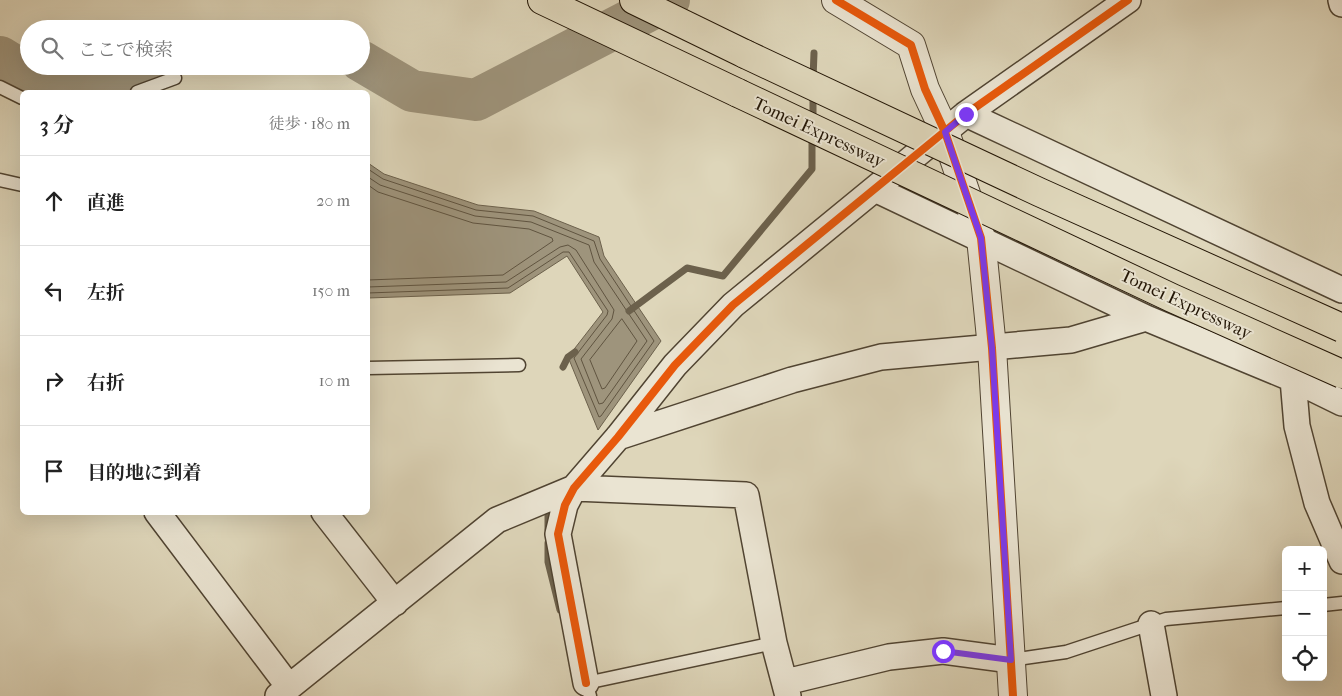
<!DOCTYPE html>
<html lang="ja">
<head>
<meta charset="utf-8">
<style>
  body { margin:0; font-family:"IM FELL French Canon","Noto Serif JP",serif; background:#f2f2f2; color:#222 }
  .controls { position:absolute; right:15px; bottom:15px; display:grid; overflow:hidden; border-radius:8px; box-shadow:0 5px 20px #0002 }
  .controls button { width:45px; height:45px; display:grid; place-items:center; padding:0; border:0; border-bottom:1px solid #e0e0e0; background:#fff; color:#222; font:25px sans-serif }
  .stop { position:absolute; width:15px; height:15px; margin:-11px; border:4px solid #7c3aed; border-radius:50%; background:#fff }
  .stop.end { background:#7c3aed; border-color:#fff; box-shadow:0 1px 5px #0008 }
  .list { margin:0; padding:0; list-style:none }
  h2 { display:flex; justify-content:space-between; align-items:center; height:65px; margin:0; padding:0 20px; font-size:21px }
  h2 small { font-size:16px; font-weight:400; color:#767676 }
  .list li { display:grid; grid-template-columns:32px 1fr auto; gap:15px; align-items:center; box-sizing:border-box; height:90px; padding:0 20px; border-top:1px solid #e0e0e0 }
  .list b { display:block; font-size:19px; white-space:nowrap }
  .list em { font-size:16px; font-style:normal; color:#767676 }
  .icon { flex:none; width:28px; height:28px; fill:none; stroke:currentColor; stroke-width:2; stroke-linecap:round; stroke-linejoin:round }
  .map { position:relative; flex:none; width:1342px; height:696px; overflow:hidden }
  .search { position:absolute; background:#fff; box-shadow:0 5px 20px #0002; left:20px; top:20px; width:350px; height:55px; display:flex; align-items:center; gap:12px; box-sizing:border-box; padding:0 18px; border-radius:28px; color:#767676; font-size:19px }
  .panel { position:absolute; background:#fff; box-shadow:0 5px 20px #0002; left:20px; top:90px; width:350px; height:425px; border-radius:8px }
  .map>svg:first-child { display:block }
  .water { fill:#9e947c; stroke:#6c614c }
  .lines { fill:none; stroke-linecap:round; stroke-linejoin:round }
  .shore { stroke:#605440; stroke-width:1 }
  .stream { stroke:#6c614c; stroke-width:7 }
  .river { stroke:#9e947c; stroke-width:42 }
  .service-casing { stroke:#504432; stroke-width:15 }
  .minor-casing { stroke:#504432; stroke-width:28 }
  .tertiary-casing { stroke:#504432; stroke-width:30 }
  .motorway-casing { stroke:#211404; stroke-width:30 }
  .service { stroke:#eae4d2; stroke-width:12 }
  .minor { stroke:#eae4d2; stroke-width:25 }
  .tertiary { stroke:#eae4d2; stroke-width:28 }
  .motorway { stroke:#ded6ba; stroke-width:28 }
  .motorway-bridge-casing { stroke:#211404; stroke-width:30; stroke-linecap:butt }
  .motorway-bridge { stroke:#ded6ba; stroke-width:28 }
  .cycleway-casing { stroke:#eae4d2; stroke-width:11 }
  .cycleway { stroke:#e8590c; stroke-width:8 }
  .route { stroke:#7c3aed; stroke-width:6 }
  .labels { text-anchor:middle; stroke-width:4; stroke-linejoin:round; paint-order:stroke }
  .street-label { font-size:18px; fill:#211404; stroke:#eae4d2 }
</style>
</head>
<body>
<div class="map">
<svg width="1342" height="696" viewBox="0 0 1342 696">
  <rect width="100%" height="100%" fill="#ded6ba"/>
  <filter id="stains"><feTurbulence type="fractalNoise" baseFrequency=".004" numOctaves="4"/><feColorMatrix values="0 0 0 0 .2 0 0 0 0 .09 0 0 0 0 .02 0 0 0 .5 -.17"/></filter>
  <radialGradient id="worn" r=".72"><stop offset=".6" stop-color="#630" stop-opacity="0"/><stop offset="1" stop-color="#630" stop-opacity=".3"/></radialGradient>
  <path class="water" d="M368,163l16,11 94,31 56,6 65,26 5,19 57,85 -63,89 -30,-73 35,-45 -36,-56 -57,37 -142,5z"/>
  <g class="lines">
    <path class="shore" d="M368,169l15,10 93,31 57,6 61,25 6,18 54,82 -53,75 -2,1 -25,-59 33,-43 1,-4 -39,-59h-6l-55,36 -140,5
      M368,177l12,8 95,31 56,6 58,23 5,17 53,79 -44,62 -4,1 -18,-45 31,-40 2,-9 -38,-60 -8,-5 -8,2 -54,35 -138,5
      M368,185l10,7 95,31 56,6 23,9 1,3 -50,34 -135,5
      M622,319l15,22 -32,47 -3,1 -12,-29z"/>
    <path class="stream" d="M813,79l1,-26
      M813,122v-29
      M629,311l58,-43 36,8 89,-107v-34
      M563,367l5,-10 7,-5
      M548,529v-16
      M548,543v19l12,48"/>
    <path class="river" d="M0,57l26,16 56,19
      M361,61l51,30 64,9 193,-100
      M94,92l52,-26"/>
    <defs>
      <path id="service" d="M0,87l22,11
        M137,92l38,-14
        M0,180l22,5
        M368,368l151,-3
        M1323,605l19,-2
        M1011,660l55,-8 100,-33 120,-11
        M590,696l-4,-13 188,-40"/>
      <path id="minor" d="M1341,0l1,4
        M966,114l376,176
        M875,189l271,129 147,61 49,24
        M1293,379l4,47 20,77 25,58
        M618,437l174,-57 89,-23 190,-17 75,-22
        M157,512l132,175
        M324,512l71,91
        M1151,624l13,72
        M786,682l103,-25 54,-6 68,9
        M586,683l-28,-149 7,-29 9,-17 44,-51 57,-72 58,-60 233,-191 162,-114
        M278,696l219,-176 77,-32 172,7 28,148 14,53"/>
      <path id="tertiary" d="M836,0l75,45 14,44 20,43 36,106 11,110 21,348"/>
      <path id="motorway" d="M542,0l196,93
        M634,0l111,54"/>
    </defs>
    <use href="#service" class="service-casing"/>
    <use href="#minor" class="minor-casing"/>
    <use href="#tertiary" class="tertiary-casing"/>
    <use href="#motorway" class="motorway-casing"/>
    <use href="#service" class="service"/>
    <use href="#minor" class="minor"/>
    <use href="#tertiary" class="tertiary"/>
    <use href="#motorway" class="motorway"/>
    <defs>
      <path id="motorway-bridge" d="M745,54l294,138 303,136
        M738,93l434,205 170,76"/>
    </defs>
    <use href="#motorway-bridge" class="motorway-bridge-casing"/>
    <use href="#motorway-bridge" class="motorway-bridge"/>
    <defs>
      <path id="cycleway" d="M836,0l75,45 14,44 20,43 36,106 11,110 21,348
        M586,683l-28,-149 7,-29 9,-17 44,-51 57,-72 58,-60 233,-191 162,-114"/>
    </defs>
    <use href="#cycleway" class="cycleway-casing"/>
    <use href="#cycleway" class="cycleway"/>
  </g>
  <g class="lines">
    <path class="route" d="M943,651l68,9 -19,-312 -11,-110 -36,-106 21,-18"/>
  </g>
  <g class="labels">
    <g class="street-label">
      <text transform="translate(819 132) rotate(25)" y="6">Tomei Expressway</text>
      <text transform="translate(1186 304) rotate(25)" y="6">Tomei Expressway</text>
    </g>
  </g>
  <rect width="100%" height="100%" filter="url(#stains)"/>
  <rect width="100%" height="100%" fill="url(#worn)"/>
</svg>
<div class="controls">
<button>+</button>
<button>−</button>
<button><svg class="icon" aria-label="locate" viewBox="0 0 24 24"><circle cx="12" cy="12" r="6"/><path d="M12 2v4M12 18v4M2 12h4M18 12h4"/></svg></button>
</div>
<div class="stop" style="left:943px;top:651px"></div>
<div class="stop end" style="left:966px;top:114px"></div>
<div class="search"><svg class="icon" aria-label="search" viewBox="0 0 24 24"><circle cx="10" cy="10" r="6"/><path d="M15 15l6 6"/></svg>ここで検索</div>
<section class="panel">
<h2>3 分<small>徒歩 · 180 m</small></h2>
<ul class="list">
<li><svg class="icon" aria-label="ahead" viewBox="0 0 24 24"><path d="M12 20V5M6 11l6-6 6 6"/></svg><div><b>直進</b></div><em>20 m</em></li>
<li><svg class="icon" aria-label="left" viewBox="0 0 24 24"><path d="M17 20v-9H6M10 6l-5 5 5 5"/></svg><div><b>左折</b></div><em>150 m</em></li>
<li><svg class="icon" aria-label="right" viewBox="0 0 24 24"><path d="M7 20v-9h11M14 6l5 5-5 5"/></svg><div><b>右折</b></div><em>10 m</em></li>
<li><svg class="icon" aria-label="arrive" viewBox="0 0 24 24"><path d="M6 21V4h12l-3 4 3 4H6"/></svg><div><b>目的地に到着</b></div></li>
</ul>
</section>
</div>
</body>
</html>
